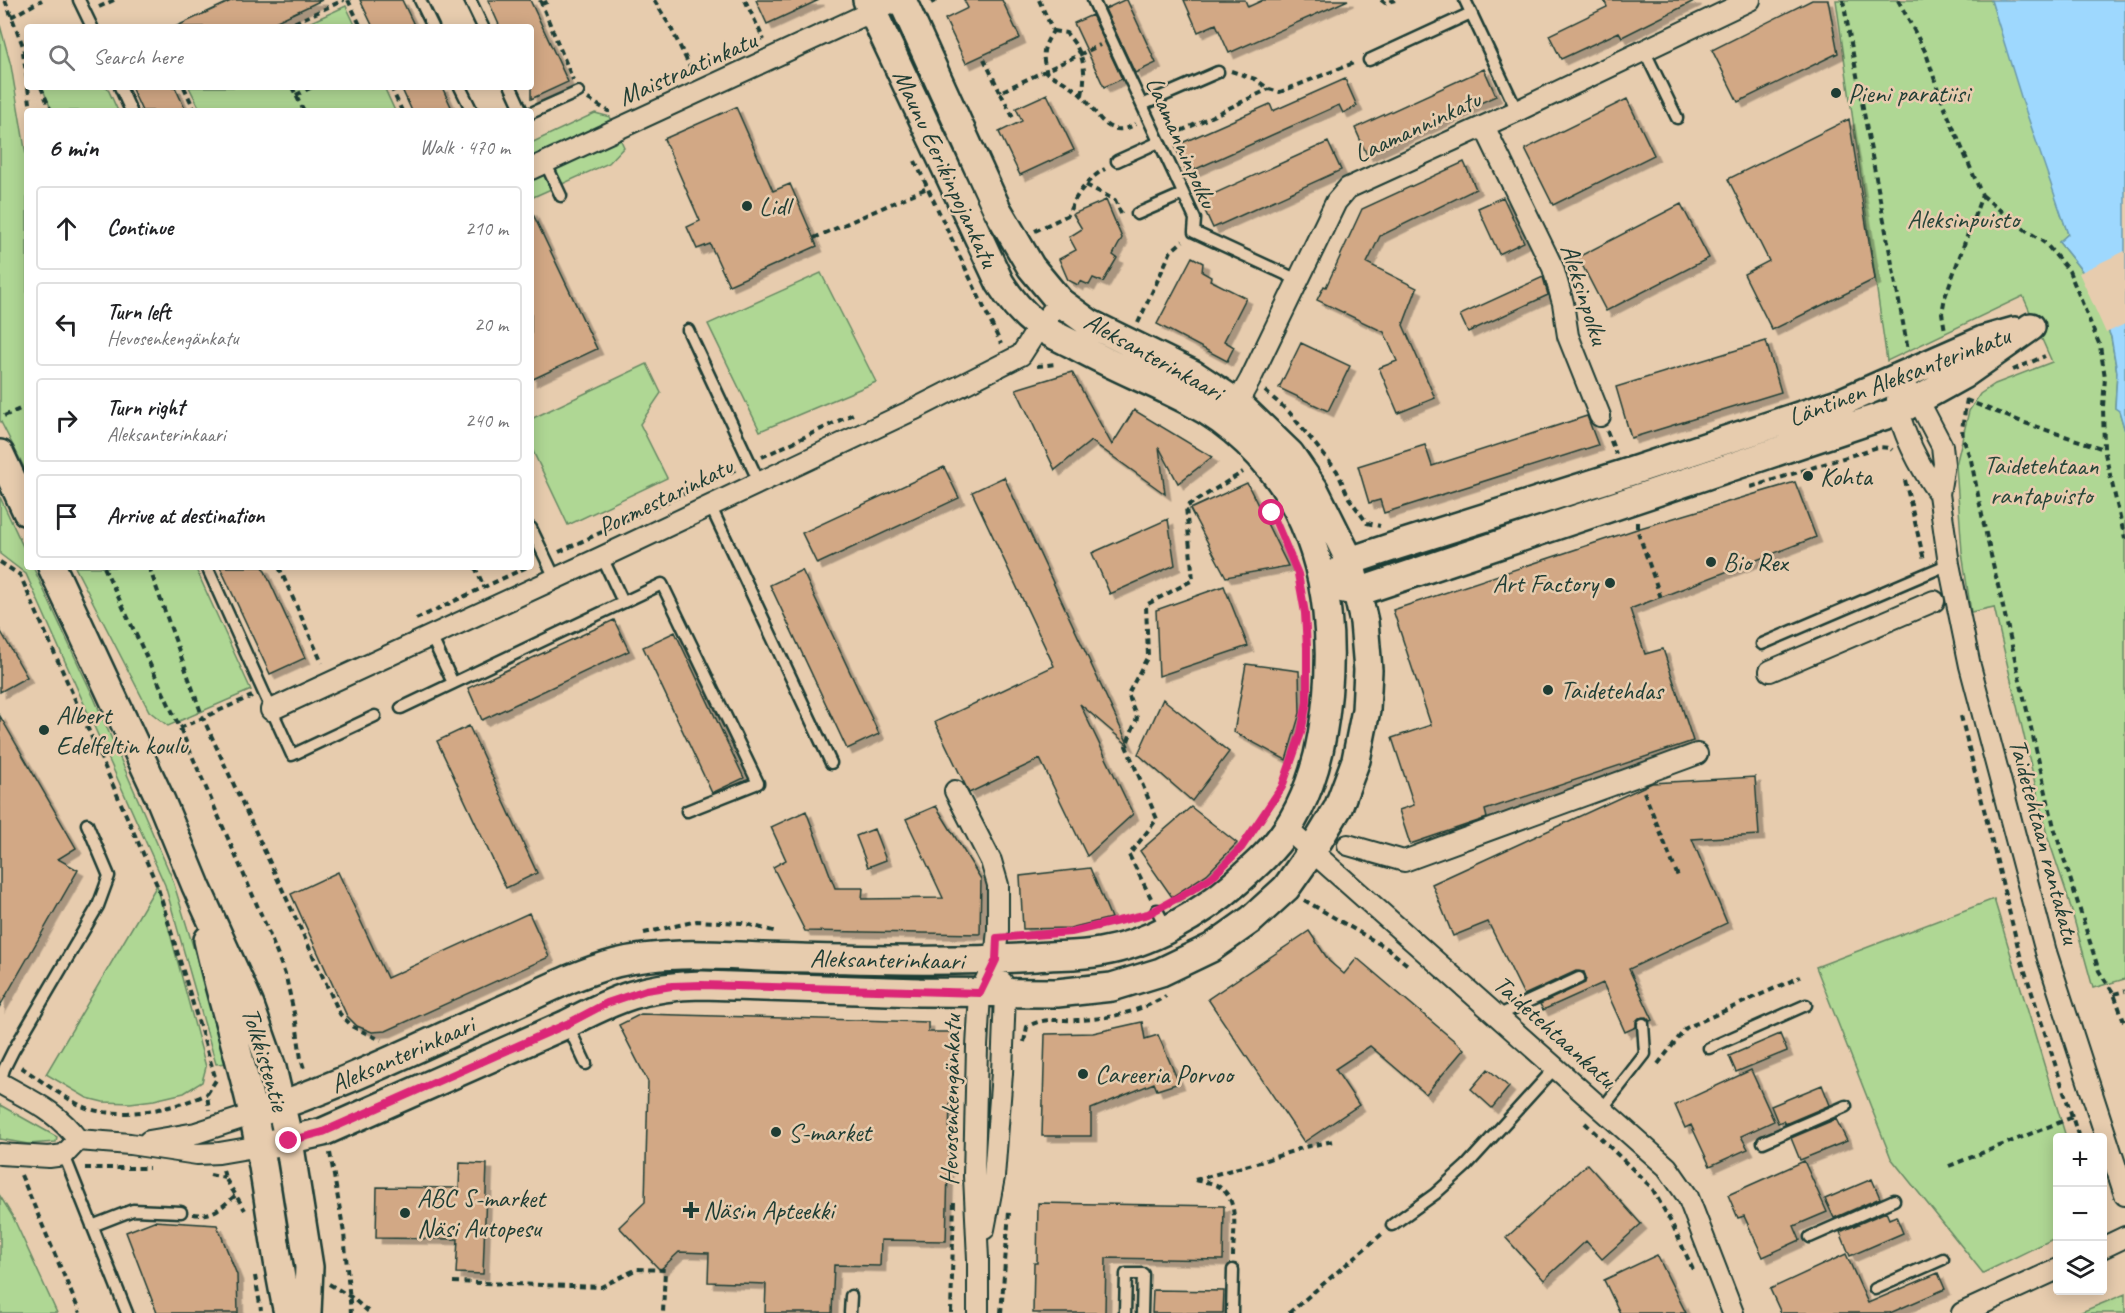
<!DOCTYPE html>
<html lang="en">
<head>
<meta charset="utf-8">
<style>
  body { margin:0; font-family:Caveat,sans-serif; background:#f2f2f2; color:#202124 }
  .controls { position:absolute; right:18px; bottom:18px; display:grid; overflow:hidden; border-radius:6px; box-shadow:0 3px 15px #0003 }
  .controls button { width:54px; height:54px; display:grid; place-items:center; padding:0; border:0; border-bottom:2px solid #e0e0e0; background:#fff; color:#202124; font:30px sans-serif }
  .stop { position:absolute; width:18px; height:18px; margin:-14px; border:4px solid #db2777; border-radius:50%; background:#fff }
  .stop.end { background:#db2777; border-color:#fff; box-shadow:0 2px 6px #0008 }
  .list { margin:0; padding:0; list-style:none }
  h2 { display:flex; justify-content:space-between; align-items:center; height:78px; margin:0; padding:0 24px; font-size:26px }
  h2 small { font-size:20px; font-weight:400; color:#757577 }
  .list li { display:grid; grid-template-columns:39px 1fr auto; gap:18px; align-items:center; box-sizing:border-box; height:84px; margin:0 12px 12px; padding:0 12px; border:2px solid #e0e0e0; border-radius:6px }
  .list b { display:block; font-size:22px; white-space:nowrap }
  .list p { margin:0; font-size:20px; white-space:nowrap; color:#757577 }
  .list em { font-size:20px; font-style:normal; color:#757577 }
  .icon { flex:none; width:33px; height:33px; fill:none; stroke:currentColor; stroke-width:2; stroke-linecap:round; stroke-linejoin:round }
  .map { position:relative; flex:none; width:2125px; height:1313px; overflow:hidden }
  .search { position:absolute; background:#fff; box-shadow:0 3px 15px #0003; left:24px; top:24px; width:510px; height:66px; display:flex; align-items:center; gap:15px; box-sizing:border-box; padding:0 21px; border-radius:6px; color:#757577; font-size:22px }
  .panel { position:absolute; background:#fff; box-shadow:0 3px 15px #0003; left:24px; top:108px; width:510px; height:462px; border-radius:6px }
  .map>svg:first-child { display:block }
  .green { fill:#afd794; stroke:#678a64; stroke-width:1.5 }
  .water { fill:#9ed8fe; stroke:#6b9aad; stroke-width:1.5 }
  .pier { fill:#e7ccae }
  .building { fill:#d2a885; stroke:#1f3d34; stroke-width:1.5; filter:url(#shadow) }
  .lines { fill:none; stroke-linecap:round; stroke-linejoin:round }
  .lane-casing { stroke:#1f3d34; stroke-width:15 }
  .street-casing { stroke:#1f3d34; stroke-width:24 }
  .secondary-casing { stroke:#1f3d34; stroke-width:32 }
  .path { stroke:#1f3d34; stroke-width:4; stroke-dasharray:6 4.5; stroke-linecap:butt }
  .lane { stroke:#e7ccae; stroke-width:10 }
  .street { stroke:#e7ccae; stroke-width:20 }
  .secondary { stroke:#e7ccae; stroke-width:27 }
  .route { stroke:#db2777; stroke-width:8 }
  .poi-dot { fill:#1f3d34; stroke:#e7ccae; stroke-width:2 }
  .labels { text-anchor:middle; stroke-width:5; stroke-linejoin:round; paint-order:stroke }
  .street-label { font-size:26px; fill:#1f3d34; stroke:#e7ccae }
  .poi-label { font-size:26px; fill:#1f3d34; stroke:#e7ccae; text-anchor:start }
  .park-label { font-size:26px; fill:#264539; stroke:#e7ccae }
</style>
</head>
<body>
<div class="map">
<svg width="2125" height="1313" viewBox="0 0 2125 1313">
  <defs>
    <filter id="shadow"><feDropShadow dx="5.5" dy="5.5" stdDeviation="0" flood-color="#0004"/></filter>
  </defs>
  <rect width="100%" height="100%" fill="#e7ccae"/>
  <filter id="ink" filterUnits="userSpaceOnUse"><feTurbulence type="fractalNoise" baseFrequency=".0167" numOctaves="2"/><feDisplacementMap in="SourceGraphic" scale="12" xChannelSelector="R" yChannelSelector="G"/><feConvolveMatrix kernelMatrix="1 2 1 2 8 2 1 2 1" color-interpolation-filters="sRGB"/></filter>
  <g filter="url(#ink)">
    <path class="green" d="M1836,0h155l77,234 -9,8 23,29 29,66 6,35 -2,36 4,2 6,21v548l-32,9 -26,-94 -20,-59 -53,-228 -23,5 -9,-60 -6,-87 13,-54 11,-17 15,-10 57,-22 -29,-66 -136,65z
      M346,6l10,21h-56z
      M0,25l11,41 16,95v312l-27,-53z
      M42,87h65l11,24h-66z
      M189,87h195l11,24h-194z
      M595,113l15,4 14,30 -15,16 -78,35v-55z
      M821,273l55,109 -116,49 -52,-107z
      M647,364l14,29 -21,31 27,54 -99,47 -37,-78v-28z
      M0,497l27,58v12h6l61,131 78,180 57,185 -13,1 -51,-179 -139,-311 -26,-20z
      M75,567h120l56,123 -83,36 -19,-15z
      M157,885l49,182 -4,15 -18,11 -30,7 -24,3 -27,-1 -16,-4 -41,-24z
      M1994,899l72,238 -8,1 -1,99 -74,36 -92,-115 -75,-191z
      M0,1105l57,32 -1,5 -28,2 -28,-5z
      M0,1196l13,21 44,96h-57z
      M2125,1294v19h-46z"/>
    <path class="water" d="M1991,0h134v431l-6,-20 -4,-3 2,-36 -6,-35 -29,-66 -23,-29 9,-8 -46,-134z"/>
    <path class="pier" d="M2125,251v73l-19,9 -27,-60z"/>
    <path class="building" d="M233,0h89l-58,27h-89z
      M360,0h42l13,27h-42z
      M488,0h42l38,82 -37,17v-72h-31z
      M756,0h63l-52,24z
      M964,0h38l18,38 -54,25 -21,-44 23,-11z
      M1124,0h3l29,63 -21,10 -30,-64z
      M1184,0h61l3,7 15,-7h85l-119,53 -13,-29 -18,8z
      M1604,0h92l-74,37 -3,-5 -58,27 -12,-24 58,-28z
      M1812,0h16l10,53 -100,49 -26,-52z
      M1092,15l30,64 -18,8 -30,-64z
      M1484,69l12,27 -129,59 -12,-27z
      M1345,79l12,27 -14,7 -4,-8 -152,68 -12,-27 95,-42 3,7z
      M131,87h44l11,24h-44z
      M401,87h41l11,24h-41z
      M1047,94l27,56 -54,25 -21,-43 23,-11 -6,-13z
      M1627,99l27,56 -101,50 -28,-56z
      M736,107l37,84 17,-7 27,62 -88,39 -19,-41 -13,5 -10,-22 13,-6 -36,-82z
      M1849,119l26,160 -103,51 -28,-56 25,-13 -41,-82z
      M1328,142l13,28 -128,58 -13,-28z
      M1464,162l12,27 -96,47 -13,27 50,25 -14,37 32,73 -37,15 -19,-45 18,-7 -13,-29 -67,-32 7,-14 2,1 36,-78z
      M1503,197l21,45 -25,12 -21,-46z
      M1106,200l16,38 -9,17 4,3 -14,24 -10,-4 -4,7 -9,-4 -2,4 -10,-5 -9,-21 17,-9 -7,-13 13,-8 -9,-15z
      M1681,204l28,54 -103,53 -28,-54z
      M531,210l66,139 -66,31z
      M1192,257l11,6 -1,9 9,5 -1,3 36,18 -22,43 10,6 -7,14 -70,-37z
      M1543,277l5,18 -80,37 -8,-17z
      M1766,341l15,51 -150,46 -15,-51z
      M1301,343l49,23 -22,45 -49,-23z
      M1072,372l40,73 22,-35 78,47 -34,26 -19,-36 6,47 -74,-53 -36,29 -39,-81z
      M1587,416l11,29 -214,68 -4,-13 -11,3 -11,-37 67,-21 7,21z
      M944,467l15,31 -142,66 -15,-31z
      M1004,477l125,269 -49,-42 53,110 -46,42 -47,-97 -71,34 -34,-71 119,-56 -82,-174z
      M1795,482l21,55 -186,72 15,45 18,-5 30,92 -208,69 2,8 -77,26 -11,-34 15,-5 -22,-67 39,-13 -38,-115 244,-81z
      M1247,483l41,83 -62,11 -36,-68z
      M1168,519l7,46 -65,29 -18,-41z
      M220,567h43l42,91 -35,16z
      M802,570l77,164 -32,15 -77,-164z
      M1224,586l24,60 -89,30 -3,-66z
      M614,620l15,31 -147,69 -14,-32z
      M0,630l27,47 -27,15z
      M675,632l69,146 -32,15 -69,-146z
      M1246,664l53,7 1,42 -14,47 -52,-28z
      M1163,699l66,53 -37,49 -54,-47z
      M0,716l76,132 -18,11 20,11 -78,136z
      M469,726l68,147 -31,15 -69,-147z
      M1755,777l4,58 -67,4 35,84 -98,46 24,51 -3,1 -4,-4 -7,1 -3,3v6l-11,5 -22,-49 -60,27 -3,-6 45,-21 1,-5 -2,-6 -8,-1 -52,24 -36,-73 -35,14 -21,-52 220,-101z
      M936,806l45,73 -1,55 -175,-3 -32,-64 13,-7 -15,-33 35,-16 29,77h28l-1,11 81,-1 -37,-79z
      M1191,807l46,36 -30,31 -35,23 -32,-46z
      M874,829l12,31 -18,7 -12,-31z
      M1090,868l21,50 -41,10 -47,1 -3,-53z
      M338,872l49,106 142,-65 20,44 -163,74 -14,1 -15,-6 -10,-10 -56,-122z
      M1309,931l20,30 15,13 13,-16 107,91 -38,45 -56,-48 -35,23 24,36 -55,37 -96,-143z
      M641,1014l287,8v10h24l-6,209 -65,-1 -1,26 -46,-1 -2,48h-67l1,-29 -58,-2 1,-29 -30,-1 -19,18 -41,-43 26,-25 3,-120 -29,-57z
      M1142,1022l3,17 13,-4 21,48 -22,7 -3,-7 -63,26v27h-49l3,-102 48,-1z
      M1780,1034l7,17 -51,21 -7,-16z
      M1488,1069l21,18 -17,21 -21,-19z
      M1751,1070l23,51 -33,15 7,13 -38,17 -19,-41 -6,3 -10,-23z
      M1822,1085l8,20 -45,19 -2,-3 -5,2 -7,-17z
      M1836,1119l11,22 -47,19 -9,-22z
      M1804,1161l23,51 -33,14 6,14 -37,17 -19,-41 -6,2 -10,-23z
      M460,1163l27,1 -4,110 -27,-1 2,-34 -82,-1 1,-51 82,1z
      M1587,1164l54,60 -39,35 -16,-18 -42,39 -38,-42z
      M1872,1179l8,19 -46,20 -9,-19z
      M1038,1203l186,3 -1,54 -117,-2 -1,55h-72l1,-50h3z
      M1886,1212l3,7 7,-3 7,17 -53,23 -10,-24z
      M154,1221l63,4 20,50 1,38h-81l-31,-81z
      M1846,1254l22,49 70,-30 7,16 -55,24h-109l-11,-24z
      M1657,1255l29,58h-66l-16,-33z
      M1153,1290l71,1 -1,22h-71z"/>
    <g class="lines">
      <defs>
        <path id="lane" d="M79,0l13,27
          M420,0l13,27
          M470,0l13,27
          M1093,0l97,208 5,11 -1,13 104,48
          M1465,0l52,111
          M1644,50l33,68
          M1369,60l102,-47
          M120,87l11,24
          M460,87l12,24
          M511,87l11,24
          M1142,105l76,-33
          M531,113l47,-21
          M1117,161l42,-19
          M545,162l16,34
          M1137,214l46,-20
          M688,330l71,152
          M710,505l121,258
          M531,528l24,50
          M602,557l21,45
          M207,567l85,188 83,-39
          M431,636l22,47
          M1762,644l187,-80
          M401,708l261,-124 96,199 -71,28
          M1157,910l10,19
          M1497,1016l82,-38
          M567,1024l19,40
          M1709,1048l97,-43
          M0,1083l4,-14 9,-18 85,-145 11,-30 -22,-52
          M1602,1109l43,-55 -2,-30
          M1763,1142l83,-36
          M64,1155l63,158
          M1392,1225l43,-31 31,-28 89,-98
          M92,1226l41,-16 48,2
          M1810,1237l84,-37
          M1875,1289l68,-30
          M850,1313l1,-17
          M1125,1313l1,-39h17l-1,39
          M1232,1313l1,-43"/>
        <path id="street" d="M1484,126l69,142 10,35 5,33 32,80
          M531,169l366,-169
          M1895,379l23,21 24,46 2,18 -5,30 10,70 21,102 76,286 79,243
          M1897,399c2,30 24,70 42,95
          M1231,414l19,-34 86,-178 12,-14 169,-77 233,-111
          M1770,671l164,-70
          M271,710l331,-153 311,-147 108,-55 18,-28 21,-25
          M955,791l36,70 7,24v45l-3,30 -15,33 -3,54 -3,129 4,83v54
          M1287,829l380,338 21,30 45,116
          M1348,845l56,16 293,-107
          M0,1083c31,18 56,27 78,57l52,4 67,10 22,-1 41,-7
          M149,1141l47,-8 58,-19
          M0,1154l49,3 15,-2 14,-15
          M984,1229l10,-52 8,-104 3,-80 -3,-11
          M2102,1248l23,-11
          M1962,1313l96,-44"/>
        <path id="secondary" d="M0,454l27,58
          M52,567l109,234 35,85 53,117 23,65 17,73 20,126 -2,46
          M1337,574l13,-13 45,-15 228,-72 221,-73 139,-61 32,-9
          M1340,588l18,4 540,-181 65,-36 68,-48
          M208,940c13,59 32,115 45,174 15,66 20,133 35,199
          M254,1114c86,-27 169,-69 252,-106 36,-16 72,-35 110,-45 47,-12 98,-8 146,-6 92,2 183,6 274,0 21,-2 44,-1 64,-5 49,-8 100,-37 137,-70 18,-16 37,-33 50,-53 18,-27 30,-62 35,-94 14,-80 10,-167 -32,-239 -22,-38 -60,-74 -99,-94 -38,-20 -77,-35 -115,-56 -13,-7 -28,-13 -40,-22 -14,-11 -26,-25 -36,-41l-133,-283
          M260,1146l63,-14 244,-108c50,-26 78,-38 135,-39l217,7 138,1 55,-6 49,-15 50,-24 41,-29 34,-31 26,-37 26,-43 18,-48 10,-50 2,-40 -4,-48 -14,-61 -36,-72 -24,-35 -53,-51 -44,-29 -104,-51 -29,-21 -29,-35 -34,-58 -95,-209"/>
      </defs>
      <use href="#lane" class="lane-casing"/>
      <use href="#street" class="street-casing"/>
      <use href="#secondary" class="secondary-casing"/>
      <path class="path" d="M5,0l22,56
        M348,0l13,27
        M540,0l33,80
        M654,0l16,26 23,47
        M745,0l19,40
        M1039,0l14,31c-10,16 -12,23 -6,42 11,6 26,13 35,23 17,17 24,45 54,28
        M1381,0l4,3 10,-3
        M1843,0l65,350
        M1898,0l28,53 15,46 41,96 -37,102 -3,16 3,18
        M931,3l6,-3
        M542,4l9,-4
        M99,7l15,-7
        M11,17l31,-17
        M285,27l59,-27
        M1053,31l13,2c18,19 21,37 16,62
        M23,52l4,27
        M984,59l16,33
        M1231,71l24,8 14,10 11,3 76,-30
        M28,87l3,24
        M41,87l10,24
        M184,87l11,24
        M292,87l12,24
        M391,87l11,24
        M296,95l16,-8
        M588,99l20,12h2
        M1013,117l-13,-25 100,-47
        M1181,131l88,-42
        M915,161l86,183
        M1086,185l29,15 7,16
        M1982,195l32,27 31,21 24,28 31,75 5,31 -2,30 1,42 21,90
        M1035,231l33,-16c7,-19 19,-36 37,-46
        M814,238l113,-50
        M1138,323l33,-72 12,-10
        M1037,366l20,-2
        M2013,370l32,-14
        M1265,391l24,21 48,59 12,27 18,25 13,3
        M1967,399l-5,30 1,9 8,22 13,65 70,302 45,144 15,23 11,30
        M1966,400l56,22 82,27
        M4,416l23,-10
        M1607,431l9,23
        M762,457l91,-43
        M1905,480l19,80
        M1751,487l127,-40 12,1 2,2
        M1637,522v7l24,69
        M559,552l178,-83
        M0,562l20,13 137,310 59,195 -9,14 2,16
        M104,567l76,161 87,200 19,49 10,45 5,37 4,13
        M149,567l54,151 137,296 13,13 28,13
        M279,567l43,96
        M475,567l9,20
        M416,619l111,-52
        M1961,716l60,243 58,179
        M180,728l72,-32
        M1644,792l35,87
        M1249,837l31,-46
        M1151,898l-22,-43 28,-36 -31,-73 11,-28 -9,-24 20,-38 -2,-51 47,-25 -7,-73 57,-35
        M1304,900l84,49 21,17
        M1080,929l46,-10
        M644,933l53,-12 45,2 35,9
        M2114,994l11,-3
        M1024,1042l3,-15c15,-10 33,-6 50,-7 31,-1 62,-8 89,-24
        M1658,1064l28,-36 114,-51
        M21,1067c19,13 39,28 59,38 33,17 95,4 127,-11
        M1585,1123l67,65 21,38 21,46
        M330,1153l14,80 7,80
        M1949,1166l124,-49
        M85,1168h64
        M223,1170l2,8 20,32
        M21,1175l59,138
        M210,1175l15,3
        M1195,1180l65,-18 45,-15 28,-6
        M1195,1180c7,2 17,2 23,6 23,13 15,49 15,71
        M193,1214c21,3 28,-7 43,-19
        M255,1276l6,34
        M453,1282l148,5 36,-18 28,1 -2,43
        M329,1284l22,13 19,16
        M951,1313l3,-112
        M1001,1313l8,-101
        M1289,1313l93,-79"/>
      <use href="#lane" class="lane"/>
      <use href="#street" class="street"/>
      <use href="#secondary" class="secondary"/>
    </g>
  </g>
  <g class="lines" filter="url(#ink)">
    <path class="route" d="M289,1141l34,-9 244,-108 40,-21 39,-13 26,-4 30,-1 278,8 16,-33 1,-22 74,-6 77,-18 40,-22 24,-15 29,-29 41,-61 19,-54 6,-31v-55l-2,-34 -7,-39 -26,-61"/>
  </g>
  <g class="poi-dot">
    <circle cx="1836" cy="93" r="6"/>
    <circle cx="747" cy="206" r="6"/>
    <circle cx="1808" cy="476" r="6"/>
    <circle cx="1711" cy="562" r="6"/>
    <circle cx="1610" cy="583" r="6"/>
    <circle cx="1548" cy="690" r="6"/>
    <circle cx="44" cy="730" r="6"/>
    <circle cx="1083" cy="1074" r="6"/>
    <circle cx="776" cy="1132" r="6"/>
    <path d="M688 1201h6v6h6v6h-6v6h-6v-6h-6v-6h6z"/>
    <circle cx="405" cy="1213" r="6"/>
  </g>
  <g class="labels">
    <g class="street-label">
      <text transform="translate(687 68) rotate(-24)" y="9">Maistraatinkatu</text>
      <text transform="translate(1417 126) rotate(-25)" y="9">Laamanninkatu</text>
      <text transform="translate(1182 142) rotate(66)" y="9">Laamanninpolku</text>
      <text transform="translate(946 168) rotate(65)" y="9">Maunu Eerikinpojankatu</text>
      <text transform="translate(1585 294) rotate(72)" y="9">Aleksinpolku</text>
      <text transform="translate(1154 356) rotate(29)" y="9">Aleksanterinkaari</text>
      <text transform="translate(1899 376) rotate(-21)" y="9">Läntinen Aleksanterinkatu</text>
      <text transform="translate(665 496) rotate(-26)" y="9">Pormestarinkatu</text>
      <text transform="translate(2045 841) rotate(75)" y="9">Taidetehtaan rantakatu</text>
      <text transform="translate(887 959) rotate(1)" y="9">Aleksanterinkaari</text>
      <text transform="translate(1555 1031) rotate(42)" y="9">Taidetehtaankatu</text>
      <text transform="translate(402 1054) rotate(-24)" y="9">Aleksanterinkaari</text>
      <text transform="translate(266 1059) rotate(73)" y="9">Tolkkistentie</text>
      <text transform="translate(950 1100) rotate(-89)" y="9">Hevosenkengänkatu</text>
    </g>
    <g class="poi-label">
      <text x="1848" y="102">Pieni paratiisi</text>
      <text x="759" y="215">Lidl</text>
      <text x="1820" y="485">Kohta</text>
      <text x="1723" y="571">Bio Rex</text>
      <text x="1598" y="592" text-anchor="end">Art Factory</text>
      <text x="1560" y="699">Taidetehdas</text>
      <text x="56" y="724">Albert<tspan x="56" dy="30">Edelfeltin koulu</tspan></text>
      <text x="1095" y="1083">Careeria Porvoo</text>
      <text x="788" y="1141">S-market</text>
      <text x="417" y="1207">ABC S-market<tspan x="417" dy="30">Näsi Autopesu</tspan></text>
      <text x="703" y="1219">Näsin Apteekki</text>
    </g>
    <g class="park-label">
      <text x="1963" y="228">Aleksinpuisto</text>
      <text x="2041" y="474">Taidetehtaan<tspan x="2041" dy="30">rantapuisto</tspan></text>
    </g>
  </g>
</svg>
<div class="controls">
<button>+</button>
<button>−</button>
<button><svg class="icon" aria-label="layers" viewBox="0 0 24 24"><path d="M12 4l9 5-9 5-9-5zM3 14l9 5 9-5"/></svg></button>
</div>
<div class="stop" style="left:1272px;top:513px"></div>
<div class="stop end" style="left:289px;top:1141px"></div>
<div class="search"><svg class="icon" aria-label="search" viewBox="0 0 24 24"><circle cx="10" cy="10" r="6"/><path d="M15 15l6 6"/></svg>Search here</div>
<section class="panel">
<h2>6 min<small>Walk · 470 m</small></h2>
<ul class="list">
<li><svg class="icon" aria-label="ahead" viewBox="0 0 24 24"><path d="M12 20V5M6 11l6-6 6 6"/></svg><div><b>Continue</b></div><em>210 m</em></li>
<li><svg class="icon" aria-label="left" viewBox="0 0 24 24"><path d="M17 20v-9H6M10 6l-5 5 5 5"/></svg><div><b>Turn left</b><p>Hevosenkengänkatu</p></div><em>20 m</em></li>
<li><svg class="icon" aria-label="right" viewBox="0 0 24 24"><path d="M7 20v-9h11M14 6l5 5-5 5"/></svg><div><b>Turn right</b><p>Aleksanterinkaari</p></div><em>240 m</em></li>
<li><svg class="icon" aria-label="arrive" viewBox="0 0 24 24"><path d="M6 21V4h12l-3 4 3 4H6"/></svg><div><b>Arrive at destination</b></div></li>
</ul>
</section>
</div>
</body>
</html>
